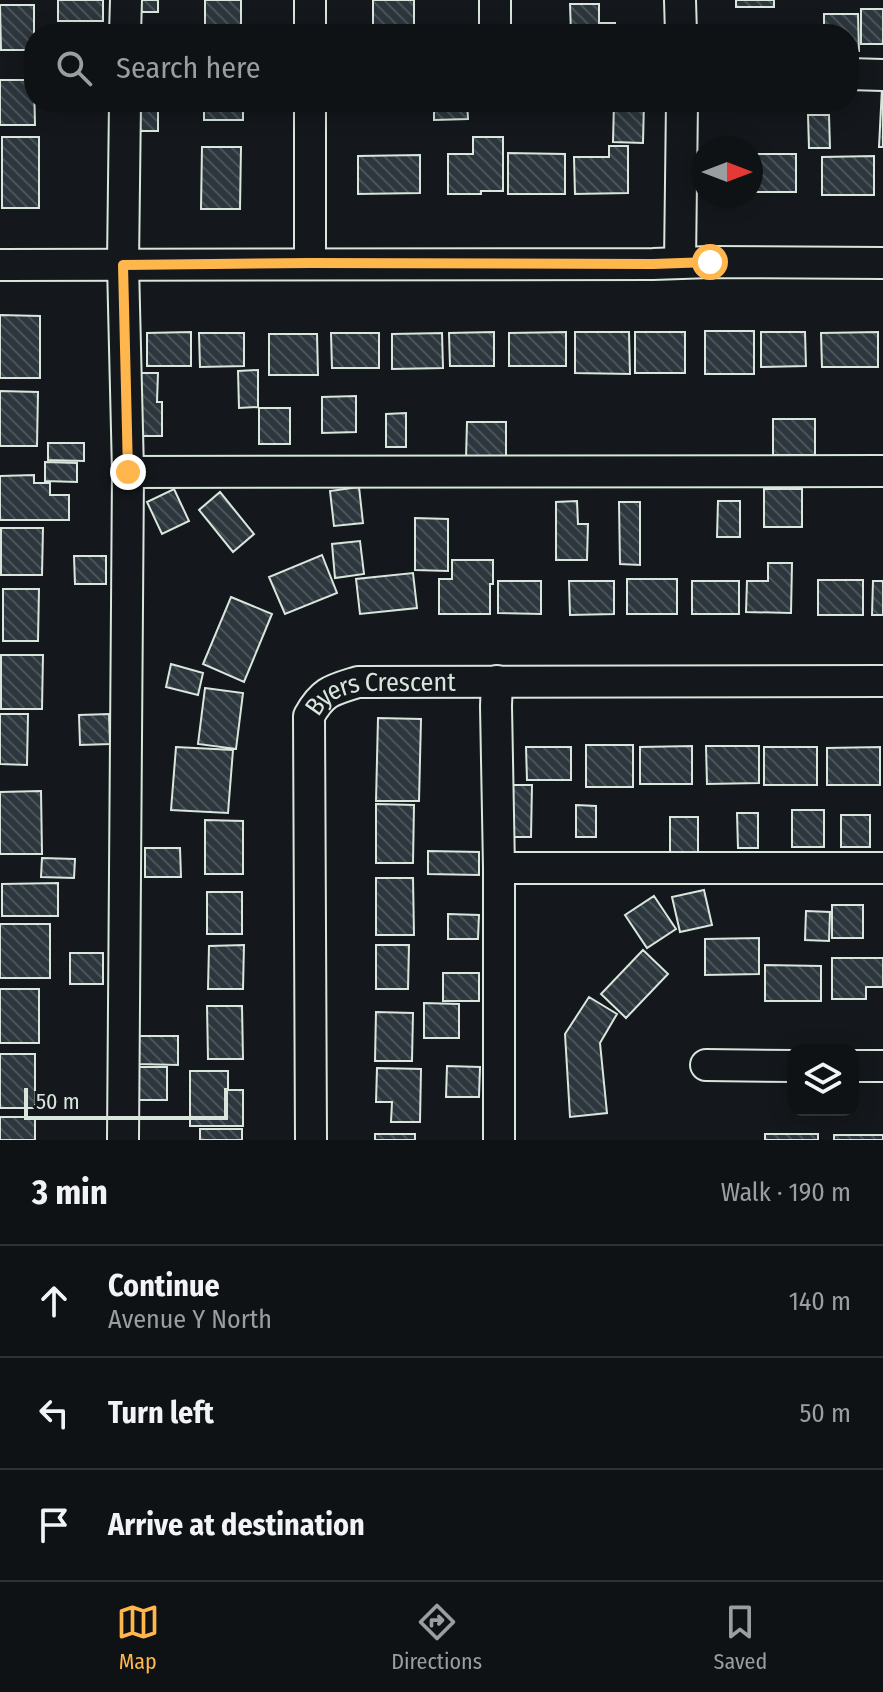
<!DOCTYPE html>
<html lang="en">
<head>
<meta charset="utf-8">
<style>
  body { margin:0; font-family:"Fira Sans Condensed",sans-serif; background:#181b1e; color:#f1f3f6 }
  .controls { position:absolute; right:24px; bottom:24px; display:grid; overflow:hidden; border-radius:16px; box-shadow:0 4px 20px #0003 }
  .controls button { width:72px; height:72px; display:grid; place-items:center; padding:0; border:0; border-bottom:2px solid #2f3234; background:#0f1215; color:#f1f3f6; font:40px sans-serif }
  .compass { position:absolute; left:691px; top:136px; width:72px; height:72px; border-radius:50%; background:#0f1215; box-shadow:0 4px 20px #0003; rotate:90deg }
  .scale { position:absolute; left:24px; bottom:20px; width:204px; box-sizing:border-box; padding-left:8px; border:4px solid #d8e6dc; border-top:0; font-size:22px; line-height:28px; white-space:nowrap; color:#d8e6dc; -webkit-text-stroke:6px #14181c; paint-order:stroke }
  .stop { position:absolute; width:24px; height:24px; margin:-18px; border:6px solid #ffb74d; border-radius:50%; background:#fff }
  .stop.end { background:#ffb74d; border-color:#fff; box-shadow:0 2px 8px #0008 }
  .list { margin:0; padding:0; list-style:none }
  h2 { display:flex; justify-content:space-between; align-items:center; height:104px; margin:0; padding:0 32px; font-size:34px }
  h2 small { font-size:26px; font-weight:400; color:#9b9ea0 }
  .list li { display:grid; grid-template-columns:52px 1fr auto; gap:24px; align-items:center; box-sizing:border-box; height:112px; padding:0 32px; border-top:2px solid #2f3234 }
  .list b { display:block; font-size:30px; white-space:nowrap }
  .list p { margin:0; font-size:26px; white-space:nowrap; color:#9b9ea0 }
  .list em { font-size:26px; font-style:normal; color:#9b9ea0 }
  .icon { flex:none; width:44px; height:44px; fill:none; stroke:currentColor; stroke-width:2; stroke-linecap:round; stroke-linejoin:round }
  .map { position:relative; flex:none; width:883px; height:1140px; overflow:hidden }
  .search { position:absolute; background:#0f1215; box-shadow:0 4px 20px #0003; left:24px; right:24px; top:24px; height:88px; display:flex; align-items:center; gap:20px; box-sizing:border-box; padding:0 28px; border-radius:32px; color:#9b9ea0; font-size:30px }
  .sheet { height:440px; background:#0f1215 }
  nav { display:flex; justify-content:space-around; align-items:center; box-sizing:border-box; height:112px; border-top:2px solid #2f3234; background:#0f1215; font-size:22px; color:#9b9ea0 }
  nav a { display:grid; justify-items:center; gap:4px }
  nav .on { color:#ffb74d }
  .map>svg:first-child { display:block }
  .building { fill:url(#building-back-hatch); stroke:#d8e6dc; stroke-width:2 }
  .lines { fill:none; stroke-linecap:round; stroke-linejoin:round }
  .minor-casing { stroke:#d8e6dc; stroke-width:34 }
  .minor { stroke:#14181c; stroke-width:30 }
  .route { stroke:#ffb74d; stroke-width:10 }
  .labels { text-anchor:middle; stroke-width:6; stroke-linejoin:round; paint-order:stroke }
  .street-label { font-size:26px; fill:#d8e6dc; stroke:#14181c }
</style>
</head>
<body>
<div class="map">
<svg width="883" height="1140" viewBox="0 0 883 1140">
  <defs>
    <pattern id="building-back-hatch" width="6" height="6" patternUnits="userSpaceOnUse" patternTransform="scale(2)"><rect width="6" height="6" fill="#2c363c"/><path d="M-1 5l2 2M0 0l6 6M5-1l2 2" fill="none" stroke="#4a5358"/></pattern>
  </defs>
  <rect width="100%" height="100%" fill="#14181c"/>
  <path class="building" d="M58,0h45v21h-45z
    M135,0h23v12h-23z
    M205,0h36v34h-36z
    M373,0h41v34h-41z
    M736,0h38v7h-38z
    M570,4h29v19h16v11h-44z
    M0,5h34v45h-33z
    M861,9h22v35h-22z
    M824,14h34l1,37h-10v-17h-25z
    M736,26h39v8h-39z
    M522,27h34v7h-34z
    M0,80h34l1,45h-35z
    M882,88h1v59h-4z
    M204,102h39v18h-39z
    M434,102h33l1,17 -34,1z
    M614,102h30l-1,41 -30,-1z
    M136,103h22v28h-22z
    M808,115h21l1,33h-21z
    M2,137h37v71h-37z
    M473,137h30v54h-22v3h-33v-40h25z
    M609,146h19v47l-53,1 -1,-37h35z
    M202,147h39l-1,62h-39z
    M508,153l57,1v40h-57z
    M751,154h45v38h-45z
    M420,155v38l-62,1v-38z
    M874,156v39h-52v-38z
    M0,315l40,1v62h-40z
    M705,331h49v43h-49z
    M191,332v34h-44v-33z
    M494,332v34h-44l-1,-33z
    M566,332v34h-57v-33z
    M575,332h54l1,42 -55,-1z
    M635,332h50v41h-50z
    M761,332h44l1,34 -45,1z
    M878,332v35h-56l-1,-34z
    M199,333h45v33l-44,1z
    M331,333h48v35h-47z
    M442,333l1,35 -51,1v-35z
    M269,334h48l1,41h-49z
    M258,370v37l-19,1 -1,-37z
    M135,373h23l-1,29h5v34h-28z
    M0,391l38,1 -1,54h-37z
    M356,396v36l-34,1v-36z
    M259,408h31v36h-31z
    M406,413v34h-20v-33z
    M773,419h42v36h-42z
    M467,422h39v36h-40z
    M48,443h36v18l-36,-1z
    M45,462l32,1v19l-32,-1z
    M34,475v8h16v12h19v25h-69v-44z
    M359,487l4,36 -29,3 -4,-35z
    M174,489l15,32 -27,13 -15,-32z
    M764,489h38v38h-38z
    M220,492l34,42 -21,18 -34,-42z
    M577,501l1,23h10l-1,36h-31v-58z
    M718,501h22v36h-23z
    M619,502h21v63l-20,-1z
    M415,518l33,1v52l-33,-1z
    M1,528h42l-1,47h-41z
    M360,541l4,33 -29,4 -3,-34z
    M322,555l15,38 -52,21 -16,-37z
    M74,556h32v28h-31z
    M452,560h41v24h-3v30h-51v-35h13z
    M768,563h24l-1,50 -45,-1 1,-31h21z
    M413,573l4,35 -57,6 -4,-35z
    M627,579h50v35h-50z
    M818,580h45v35h-45z
    M498,581h43v33l-43,-1z
    M569,581h45v33l-44,1z
    M692,581h47v33h-47z
    M873,581h10v34h-11z
    M3,589h36l-1,52h-35z
    M231,597l41,17 -28,68 -41,-18z
    M1,655h42l-1,54h-41z
    M171,664l32,9 -5,22 -32,-8z
    M205,688l38,5 -7,56 -38,-5z
    M0,714h28l-1,51 -27,-1z
    M109,714l1,30 -30,1 -1,-30z
    M378,718l43,1 -2,82h-43z
    M586,745h47v42h-47z
    M692,746v38h-52v-37z
    M706,746h53v37l-52,1z
    M176,747l57,3 -5,63 -57,-3z
    M526,747h45v33h-44z
    M764,747h53v38h-53z
    M880,747v38h-53v-37z
    M510,785h22l-1,52h-21z
    M41,791l1,63h-42v-62z
    M376,804l38,1 -1,58h-37z
    M576,805l20,1v31h-20z
    M792,810h32v37h-32z
    M737,813h21v35h-20z
    M841,815h29v32h-29z
    M670,817h28v36h-28z
    M205,820l38,1v53h-38z
    M145,848h35l1,29h-36z
    M428,851l51,1v23l-51,-1z
    M42,858l33,1 -1,19 -33,-1z
    M376,878h37l1,57h-38z
    M58,883v33h-56v-32z
    M704,890l8,35 -32,7 -8,-35z
    M207,892h35v42h-35z
    M654,896l22,33 -29,19 -22,-33z
    M832,905h31v33h-31z
    M806,911l24,1 -1,29 -24,-1z
    M448,914l31,1 -1,24h-30z
    M0,924h50v54h-50z
    M759,938v36l-54,1v-36z
    M244,945l-1,44h-35l1,-43z
    M376,945h33l-1,44h-32z
    M643,950l25,24 -42,44 -25,-24z
    M70,953h33v31h-33z
    M832,958h51v29h-17v12h-34z
    M765,965l56,1v35h-56z
    M443,973h36v28h-36z
    M0,989h39v54h-39z
    M589,997l28,17 -17,29 7,70 -37,4 -5,-83z
    M424,1003l35,1v34h-35z
    M207,1006h35l1,53h-35z
    M376,1012l37,1 -1,48h-37z
    M139,1036h39v29l-39,-1z
    M0,1054h35v54h-35z
    M447,1066l33,1 -1,30h-33z
    M138,1067h29v33h-29z
    M377,1068l44,1 -1,53h-29l1,-20h-16z
    M190,1071h38v19h15v36h-53z
    M0,1117h35v23h-35z
    M200,1129h42v11h-42z
    M375,1134h40v6h-40z
    M765,1134h53v6h-53z
    M834,1135h49v5h-49z"/>
  <g class="lines">
    <defs>
      <g id="minor">
        <path d="M310,0v34"/>
        <path d="M495,0v34"/>
        <path d="M680,0l1,34"/>
        <path d="M125,34l1,-34"/>
        <path d="M849,74l34,1"/>
        <path d="M310,102v161"/>
        <path d="M680,263l2,-161"/>
        <path d="M0,265l653,-1 57,-2 173,1"/>
        <path d="M128,472l755,-1"/>
        <path d="M497,681l-1,25 3,162v272"/>
        <path d="M499,868h384"/>
        <path d="M706,1065l87,1"/>
        <path d="M853,1066h30"/>
        <path d="M123,1140l5,-668 -5,-207 2,-163"/>
        <path id="s1" d="M311,1140l-2,-424c14,-25 23,-26 49,-34l525,-1"/>
      </g>
    </defs>
    <use href="#minor" class="minor-casing"/>
    <use href="#minor" class="minor"/>
  </g>
  <g class="lines">
    <path class="route" d="M128,472l-5,-207 187,-2 343,1 57,-2"/>
  </g>
  <g class="labels">
    <g class="street-label">
      <text dy="9" stroke="none"><textPath href="#s1" startOffset="506">Byers Crescent</textPath></text>
    </g>
  </g>
</svg>
<div class="controls">
<button><svg class="icon" aria-label="layers" viewBox="0 0 24 24"><path d="M12 4l9 5-9 5-9-5zM3 14l9 5 9-5"/></svg></button>
</div>
<svg class="compass" viewBox="-18 -18 36 36"><path d="M0-13l5 13h-10z" fill="#e53935"/><path d="M0 13l5-13h-10z" fill="#9b9ea0"/></svg>
<div class="scale">50 m</div>
<div class="stop" style="left:710px;top:262px"></div>
<div class="stop end" style="left:128px;top:472px"></div>
<div class="search"><svg class="icon" aria-label="search" viewBox="0 0 24 24"><circle cx="10" cy="10" r="6"/><path d="M15 15l6 6"/></svg>Search here</div>
</div>
<section class="sheet">
<h2>3 min<small>Walk · 190 m</small></h2>
<ul class="list">
<li><svg class="icon" aria-label="ahead" viewBox="0 0 24 24"><path d="M12 20V5M6 11l6-6 6 6"/></svg><div><b>Continue</b><p>Avenue Y North</p></div><em>140 m</em></li>
<li><svg class="icon" aria-label="left" viewBox="0 0 24 24"><path d="M17 20v-9H6M10 6l-5 5 5 5"/></svg><div><b>Turn left</b></div><em>50 m</em></li>
<li><svg class="icon" aria-label="arrive" viewBox="0 0 24 24"><path d="M6 21V4h12l-3 4 3 4H6"/></svg><div><b>Arrive at destination</b></div></li>
</ul>
</section>
<nav>
<a class="on"><svg class="icon" aria-label="map" viewBox="0 0 24 24"><path d="M3 6l6-2 6 2 6-2v14l-6 2-6-2-6 2zM9 4v14M15 6v14"/></svg>Map</a>
<a><svg class="icon" aria-label="directions" viewBox="0 0 24 24"><path d="M12 3l9 9-9 9-9-9zM9 14v-3h6M13 9l2 2-2 2"/></svg>Directions</a>
<a><svg class="icon" aria-label="saved" viewBox="0 0 24 24"><path d="M7 4h10v16l-5-4-5 4z"/></svg>Saved</a>
</nav>
</body>
</html>
